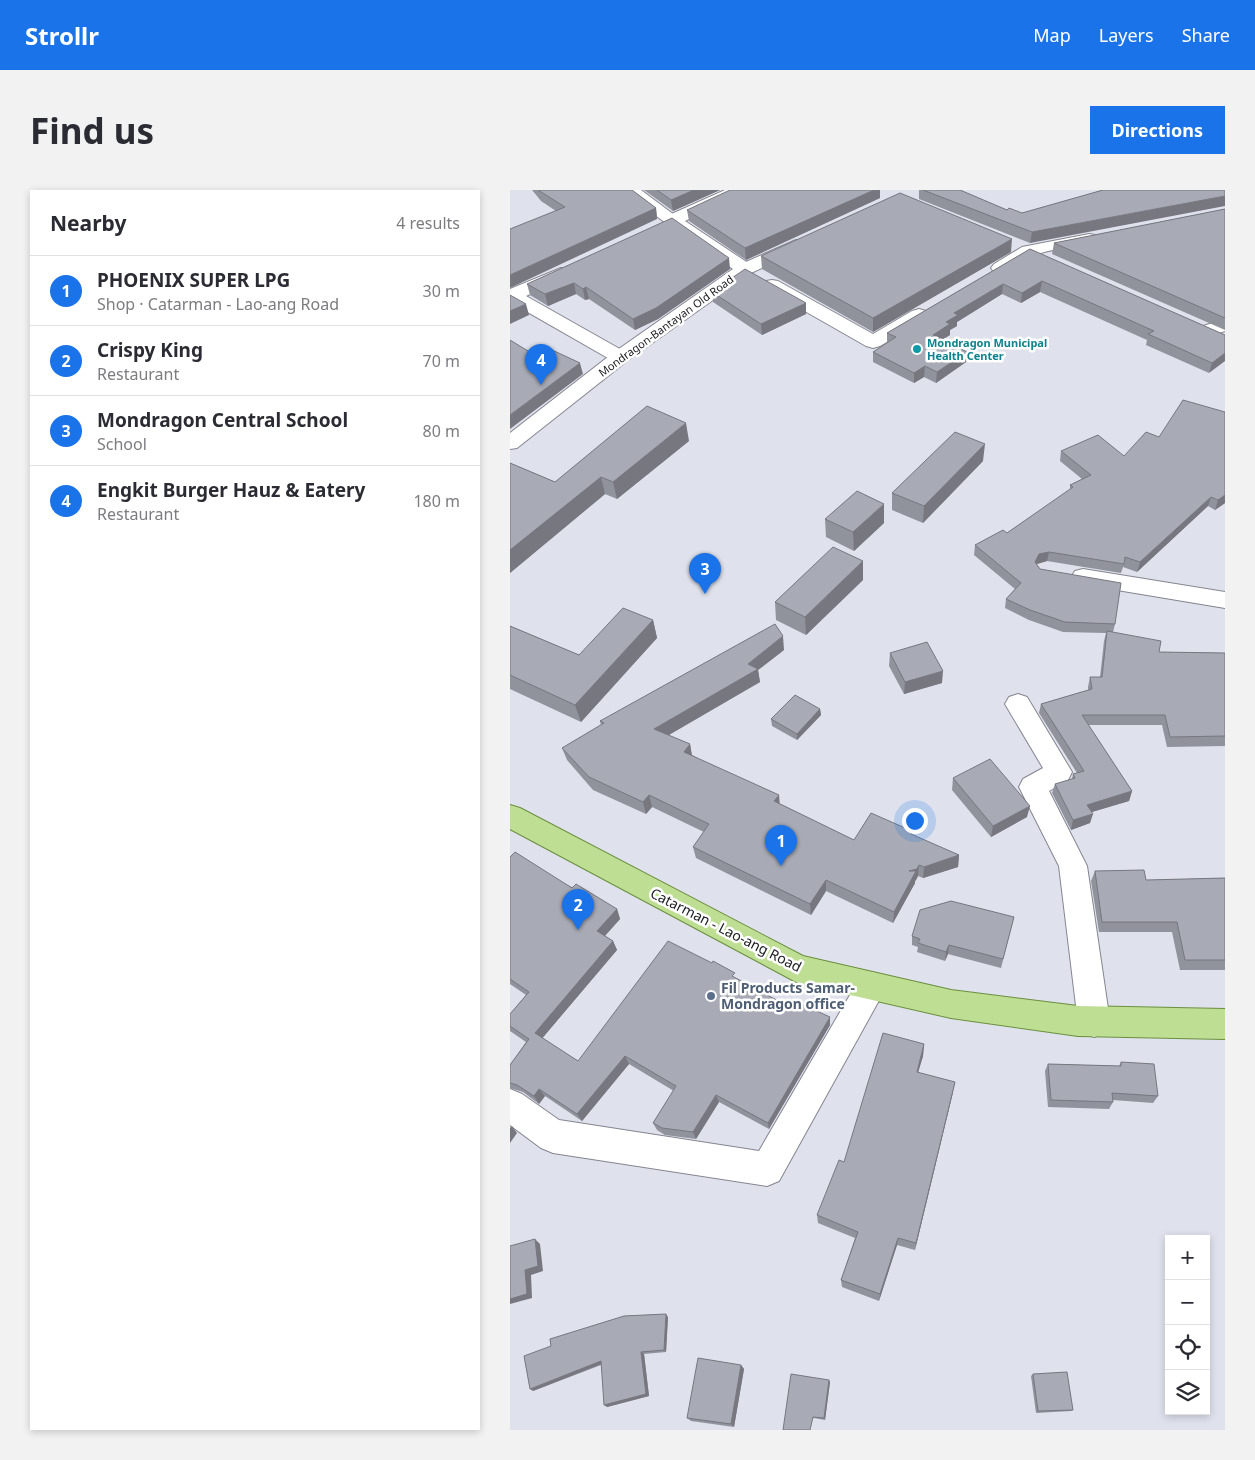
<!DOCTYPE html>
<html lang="en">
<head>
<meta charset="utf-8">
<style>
  body { margin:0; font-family:"Noto Sans",sans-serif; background:#f2f2f3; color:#2b2b33 }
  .controls { position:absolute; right:15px; bottom:15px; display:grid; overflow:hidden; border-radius:0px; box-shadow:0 2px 8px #0003 }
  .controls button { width:45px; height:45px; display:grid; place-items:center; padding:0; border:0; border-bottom:1px solid #e1e1e2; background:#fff; color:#2b2b33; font:25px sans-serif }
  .you { position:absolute; left:404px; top:630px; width:18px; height:18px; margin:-12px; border:4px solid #fff; border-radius:50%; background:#1a73e8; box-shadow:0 0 0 8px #1a73e833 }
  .badge { display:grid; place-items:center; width:32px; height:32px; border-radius:50%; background:#1a73e8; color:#fff; font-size:16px; font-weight:700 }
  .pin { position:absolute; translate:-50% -41px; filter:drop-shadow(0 1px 2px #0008) }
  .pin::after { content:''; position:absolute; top:26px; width:18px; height:15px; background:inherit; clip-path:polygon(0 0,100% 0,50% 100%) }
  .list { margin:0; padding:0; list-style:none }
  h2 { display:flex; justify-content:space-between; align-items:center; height:65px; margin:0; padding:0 20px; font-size:21px }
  h2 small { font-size:16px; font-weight:400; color:#7c7c81 }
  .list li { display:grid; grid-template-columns:32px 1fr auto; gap:15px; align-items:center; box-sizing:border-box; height:70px; padding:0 20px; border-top:1px solid #e1e1e2 }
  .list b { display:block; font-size:19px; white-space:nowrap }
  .list p { margin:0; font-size:16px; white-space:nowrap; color:#7c7c81 }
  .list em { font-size:16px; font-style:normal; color:#7c7c81 }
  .icon { flex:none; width:28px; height:28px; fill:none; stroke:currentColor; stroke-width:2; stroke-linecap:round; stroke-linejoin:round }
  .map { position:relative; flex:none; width:715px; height:1240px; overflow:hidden; border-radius:0px }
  header { display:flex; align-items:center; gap:30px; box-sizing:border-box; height:70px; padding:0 25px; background:#1a73e8; color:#fff }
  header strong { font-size:24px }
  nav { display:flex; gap:28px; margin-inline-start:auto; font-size:18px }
  .intro { display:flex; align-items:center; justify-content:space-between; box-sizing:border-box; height:120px; padding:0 30px }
  h1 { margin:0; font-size:35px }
  .button { padding:12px 22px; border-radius:0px; background:#1a73e8; color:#fff; font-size:18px; font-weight:700 }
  main { display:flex; gap:30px; padding:0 30px }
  aside { flex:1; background:#fff; border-radius:0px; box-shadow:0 2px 8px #0003 }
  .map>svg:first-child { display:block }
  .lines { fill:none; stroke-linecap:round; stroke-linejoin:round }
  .street-casing { stroke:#848590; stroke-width:2 }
  .secondary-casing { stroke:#848590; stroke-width:2 }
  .primary-casing { stroke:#6a8f3e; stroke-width:2 }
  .street { fill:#fff; fill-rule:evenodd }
  .secondary { fill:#fff; fill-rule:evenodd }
  .primary { fill:#bedf93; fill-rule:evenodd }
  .wall { fill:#90929c }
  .shaded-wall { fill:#76777f }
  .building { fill:#a8aab5; stroke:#76777f }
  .culture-dot { fill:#0f9aa8; stroke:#fff; stroke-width:2 }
  .service-dot { fill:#5c6f8a; stroke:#fff; stroke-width:2 }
  .labels { text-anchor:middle; stroke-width:5; stroke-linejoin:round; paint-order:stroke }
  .far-street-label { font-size:11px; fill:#202125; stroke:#fff }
  .far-culture-label { font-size:11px; font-weight:bold; fill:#0d838f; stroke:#fff; text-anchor:start }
  .street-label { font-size:14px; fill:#202125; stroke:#fff }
  .service-label { font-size:14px; font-weight:bold; fill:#4e5e75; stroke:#fff; text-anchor:start }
</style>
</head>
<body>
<header>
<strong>Strollr</strong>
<nav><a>Map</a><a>Layers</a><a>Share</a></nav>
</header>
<div class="intro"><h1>Find us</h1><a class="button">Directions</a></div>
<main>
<aside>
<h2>Nearby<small>4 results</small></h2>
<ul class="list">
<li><span class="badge">1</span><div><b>PHOENIX SUPER LPG</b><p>Shop · Catarman - Lao-ang Road</p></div><em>30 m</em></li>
<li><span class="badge">2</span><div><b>Crispy King</b><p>Restaurant</p></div><em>70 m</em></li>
<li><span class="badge">3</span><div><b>Mondragon Central School</b><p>School</p></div><em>80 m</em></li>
<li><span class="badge">4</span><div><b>Engkit Burger Hauz &amp; Eatery</b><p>Restaurant</p></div><em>180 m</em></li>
</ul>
</aside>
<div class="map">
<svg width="715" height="1240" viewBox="0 0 715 1240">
  <rect width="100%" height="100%" fill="#dfe1ec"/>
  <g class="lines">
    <defs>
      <path id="street" d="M112,0h19l40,30 -2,4h-12z
        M579,44l6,1 3,4 -3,4c-19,4 -45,5 -62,13 -14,5 -24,20 -39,16l-3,-4 3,-4 28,-17z
        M286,50l6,1 3,4 -3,4 -51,24 -6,1 -6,-1 -3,-4 3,-4z
        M51,78l6,1 3,4 -3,4 -41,19 101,57 3,4 -3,4 -7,2 -7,-2 -103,-59v-13z
        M262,90l6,1 95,53 39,-23 7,-2 7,2 2,4 -2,4 -46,27 -7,2 -7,-2 -100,-57 -3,-4 3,-4z
        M715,129v12l-18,6 -7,-2 -2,-4 2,-4z
        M573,379l142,23v16l-150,-25 -4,-6 4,-6z
        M508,504l9,3 45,75 -4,8 -19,11 38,75 23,156 -5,10 -11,5 -11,-5 -5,-10 -19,-156 -40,-79 4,-8 20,-11 -38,-64 4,-7z
        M362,782l11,4 4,10 -108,195 -12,5 -214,-33 -12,-5 -31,-23v-36l12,5 37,26 200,31 102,-175z"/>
      <path id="secondary" d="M215,0h21l-2,3 -59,28 66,44 3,4 -3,4 -124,88 -110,87 -7,1v-16l103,-80 120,-84 -68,-49 2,-4z"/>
      <path id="primary" d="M0,615l10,3 283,148 148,34 127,16 147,3v30l-147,-3 -127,-18 -153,-35 -288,-154z"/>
    </defs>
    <use href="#street" class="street-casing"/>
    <use href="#secondary" class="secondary-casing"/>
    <use href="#primary" class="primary-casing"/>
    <use href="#street" class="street"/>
    <use href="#secondary" class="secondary"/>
    <use href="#primary" class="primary"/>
  </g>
  <path class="wall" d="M22,0h100l24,18 1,11 -101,-8 -15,-10z
    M134,0h76l-47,21z
    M409,0h41l47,20 15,3 81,-23 -73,53 -111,-44z
    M370,8l-134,62 -57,-39 -2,-11z
    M715,19v121l-173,-76 2,-11z
    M520,59l195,86 -16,38 -63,-28 1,-5 -107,-48 -19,11 -19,-9 -45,28v4l-7,4v5l-8,4 25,13 -1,10 -30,21 -12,-6 -10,6 -41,-21v-10l14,-9v-10z
    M501,62l-138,80 -111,-63 -1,-13z
    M220,79l-72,50 -23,11 -46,-31 -4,1 -9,-6 -28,12 -18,-11 -3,-11z
    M202,102l94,22 -44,21 -49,-33z
    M715,222v91l-10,7 -7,-4 -71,66 -14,-5 -2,6 -74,-12 -10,3v1l3,4 75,55 -2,8 46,20 66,1v93l-58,1 -5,-22h-74l44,66 -3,10 -37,11 -2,11 -19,7 -19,-37 3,-9 17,-5 1,-5 4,-1 -38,-60 2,-9 47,-14v-3l2,-10h10l4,-36 2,-8 -43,-1 -34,-12 -24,-12 1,-9 9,-10 -41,-34 1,-10 32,-12 63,-43v-5l12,-6 -22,-18 1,-10 63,5 35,-19z
    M179,251l-72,58 -12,-5 -95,79v-110l45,19z
    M473,271l-60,62 -31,-13v-17z
    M315,329l59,4 -30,28 -28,-14z
    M353,371v19l-57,55 -30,-15 -1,-18z
    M143,430l4,18 -76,84 -71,-33v-63l69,29z
    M274,460l-26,20 2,12 -92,53 22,9 2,11 88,49 74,36 58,-5 47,20 -1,12 -35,11 -5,-2 -2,4 -1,1v2l-22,40 -67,-32 -15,24 -115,-57 -3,-11 11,-15 -52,-25 -6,7 -53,-24 -26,-30 -5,-12 39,-23 -1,-4z
    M380,463l52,30 -38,11 -15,-28z
    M310,519l1,6 -24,25 -25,-14 -1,-7z
    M443,588l74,39 -36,20 -39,-47z
    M0,667l107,52 3,10 -15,17 8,5 4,9 -75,88 36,23 158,-83 61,33 33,14 -61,104 -50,-27 -23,37 -31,-4 -8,-5 -4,-7 21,-32 -45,-27 -47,57 -37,-25 -6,8 -16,-12 -13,-4v-23l16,-23 -16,-11v-17l16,-19 -16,-11z
    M585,681l51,9 79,-2v92h-45l-8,-38h-73l-8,-51z
    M504,727l-13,51 -53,-14 -3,7 -28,-9 1,-5 -6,-2v-9z
    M414,854l-1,12 -5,16 35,20 -38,158 -18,-5 -18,56 -37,-14 -1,-7 14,-42 -37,-15 -1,-8 27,-53z
    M611,872l37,34 -5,7 -40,-3v2l-4,7 -61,-2 -3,-36 3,-7 71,2z
    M158,1127l-2,35 -22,2 5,42 -42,11 -6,-42 -68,26z
    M231,1175l3,4 -10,58 -43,-6 -4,-3z
    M523,1184l40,36 -2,1 -35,2 -5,-37z
    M320,1192l-5,38 -11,-2 -31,12z"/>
  <path class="shaded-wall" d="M184,0h26l-47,21 -2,-11z
    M364,0h6v8l-134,62 -1,-12z
    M715,6v10l-195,37 2,-11z
    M146,18l1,11 -147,69v-13z
    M502,49l-1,13 -138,80v-14z
    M219,68l1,11 -72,50 -23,11 -2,-11z
    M532,91l-2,11 -19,11 1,-10z
    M64,93l2,11 -28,12 -3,-12z
    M493,94l-1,10 -45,28v4l-7,4v5l-18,11 1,-11 21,-22z
    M76,97l3,12 -4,1 -2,-11z
    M296,113v11l-44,21 -1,-11z
    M16,114l3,11 -19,9v-13z
    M457,162l-1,10 -30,21 1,-11z
    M715,163v8l-16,12 3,-10z
    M70,173l3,11 -73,55v-14z
    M415,176l-1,11 -10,6v-10z
    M176,233l3,18 -72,58 -4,-17z
    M475,254l-2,17 -60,62 1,-17z
    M91,287l4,17 -95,79v-23z
    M715,305v8l-10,7 3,-10z
    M701,307l-3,9 -71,66 3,-10z
    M374,314v19l-30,28 -1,-19z
    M539,362l-2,9 -10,3 -4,8 2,-10 4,-8z
    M353,371v19l-57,55 -1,-18z
    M143,430l4,18 -76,84 -6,-17z
    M273,446l1,14 -26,20 2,12 -103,60 -3,-13 94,-65z
    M433,481l-1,12 -38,11 1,-12z
    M310,519l1,6 -24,25v-6z
    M180,554l2,13 -8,-5z
    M622,601l-3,10 -44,13 2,-9z
    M139,605l3,12 -6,7 -3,-12z
    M269,605l1,12 -6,-6z
    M520,616l-3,11 -36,20 2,-11z
    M583,624l-3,9 -19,7 2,-10z
    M449,665l-1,12 -35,11 1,-11z
    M409,675l-1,11 -2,4 -1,1v2l-22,40 1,-11 15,-41z
    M316,690v11l-15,24 -1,-11z
    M107,719l3,10 -19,21 -4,-9z
    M103,751l4,9 -77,91 -5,-8z
    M439,755l-1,9 -3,7 1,-9z
    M320,827v8l-61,104 -1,-6z
    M414,854l-1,12 -8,27 2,-11z
    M115,866l4,8 -47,57 -5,-7z
    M445,892l-2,10 -38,158 1,-7z
    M29,899l6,7 -6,8 -5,-8z
    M206,905l3,7 -23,37 -3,-7z
    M2,936l5,7 -7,10v-15z
    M388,1048l-1,7 -18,56 1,-7z
    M25,1049l5,5 3,27 -12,4 1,23 -22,6v-5l15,-29z
    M156,1124l2,3 -2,35 -2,-2z
    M131,1162l3,2 5,42 -42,11 -3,-2z
    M91,1171l3,2 -71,28 -3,-2z
    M231,1175l3,4 -10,58 -3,-3z
    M319,1190l1,2 -5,38 -1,-2z"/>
  <path class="building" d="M28,0h94l24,18 -146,67v-46l55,-22z
    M147,0h37l-23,10z
    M220,0h144l-129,58 -58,-38z
    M413,0h37l47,20 2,-2 13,5 81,-23h122v6l-193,36z
    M390,3l112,46 -139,79 -112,-62z
    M715,19v109l-171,-75z
    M162,28l57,40 -73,50 -23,11 -47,-32 -3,2 -9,-6 -29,11 -18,-10z
    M520,59l195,86v18l-13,10 -64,-29 6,-3 -112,-50 -20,12 -19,-9 -49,29 4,2 -12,7 4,2 -17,11 34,17 -30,20 -12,-6 -11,7 -41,-21 23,-15 -9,-4z
    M235,79l61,34 -45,21 -49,-32z
    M0,105l16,9 -16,7z
    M0,150l28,17 12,-8 30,14 -70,52z
    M673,210l42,12v83l-7,5 -7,-3 -71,65 -15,-5 -1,7 -75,-12 -10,2 -4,8 5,7 81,14 -6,41 -50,-2 -35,-12 -24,-11 15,-16 -46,-38 28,-15 4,3 66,-46 -3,-2 21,-10 -30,-24 37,-16 26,21 22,-24 13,5z
    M137,216l39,17 -73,59 -12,-5 -91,73v-87l45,19z
    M445,242l30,12 -61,62 -32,-13z
    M347,301l27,13 -31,28 -28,-13z
    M323,357l30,14 -58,56 -30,-15z
    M113,418l30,12 -78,85 -65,-30v-49l69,29z
    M265,434l8,12 -35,28 10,5 -104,60 36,15 -6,8 95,43 -5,6 80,39 17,-27 41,18 -1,3 48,21 -35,12 -5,-2 -2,4 -8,2h7l-22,41 -68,-32 -16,24 -117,-57 16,-23 -60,-29 -6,7 -54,-25 -27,-29 42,-25 -4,-2z
    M597,441l54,10 -2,11 66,1v83l-55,1 -5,-22h-83l50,76 -45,14 6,9 -20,6 -18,-36 20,-6 -2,-4 11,-3 -43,-67 51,-15 -2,-12h12z
    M417,452l16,29 -38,11 -15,-29z
    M285,505l25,14 -23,25 -26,-15z
    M480,569l40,47 -37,20 -40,-48z
    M5,662l57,36 4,-4 41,25 -20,22 16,10 -78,92 43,28 90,-120 44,22 1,-2 22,12 -3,3 65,35 4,-7 29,13 -62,106 -52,-28 -23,37 -31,-4 -9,-5 23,-37 -51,-30 -48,58 -38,-25 -5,7 -17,-11 -7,-2v-18l19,-26 -19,-13v-12l19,-22 -19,-13v-122z
    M634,680l2,10 79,-2v82h-40l-8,-38h-75l-7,-51z
    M441,711l63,16 -11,42 -54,-14 -3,7 -28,-9 2,-4 -8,-3 8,-26z
    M373,843l41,11 -7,28 38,10 -39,161 -18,-5 -18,56 -39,-14 17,-48 -41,-17 22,-55 5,2z
    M611,872l33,2 4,32 -46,-3 1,9 -62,-2 -3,-36 73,2z
    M25,1049l3,27 -13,4 2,24 -17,5v-53z
    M156,1124l-2,36 -23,2 5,42 -42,11 -3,-44 -71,28 -6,-33 27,-10 -1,-7 74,-23z
    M188,1168l43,7 -10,59 -44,-6z
    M557,1182l6,38 -35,1 -5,-37z
    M281,1184l38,6 -5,38 -11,-1 -3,13h-27z"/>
  <circle class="culture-dot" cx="407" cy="159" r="5"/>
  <circle class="service-dot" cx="201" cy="806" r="5"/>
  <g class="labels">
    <g class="far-street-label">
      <text transform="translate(156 136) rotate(-36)" y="4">Mondragon-Bantayan Old Road</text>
    </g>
    <g class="far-culture-label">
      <text x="417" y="157">Mondragon Municipal<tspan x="417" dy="13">Health Center</tspan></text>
    </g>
    <g class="street-label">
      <text transform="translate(216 740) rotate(27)" y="5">Catarman - Lao-ang Road</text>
    </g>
    <g class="service-label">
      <text x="211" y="803">Fil Products Samar-<tspan x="211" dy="16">Mondragon office</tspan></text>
    </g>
  </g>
</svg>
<div class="controls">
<button>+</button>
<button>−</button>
<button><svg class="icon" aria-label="locate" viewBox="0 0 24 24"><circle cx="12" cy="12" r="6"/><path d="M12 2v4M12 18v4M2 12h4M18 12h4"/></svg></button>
<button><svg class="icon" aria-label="layers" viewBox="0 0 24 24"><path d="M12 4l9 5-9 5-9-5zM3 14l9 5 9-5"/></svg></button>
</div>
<div class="you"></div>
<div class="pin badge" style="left:271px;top:676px">1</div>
<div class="pin badge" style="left:68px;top:740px">2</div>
<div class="pin badge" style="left:195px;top:404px">3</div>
<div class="pin badge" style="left:31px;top:195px">4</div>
</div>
</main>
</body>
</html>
